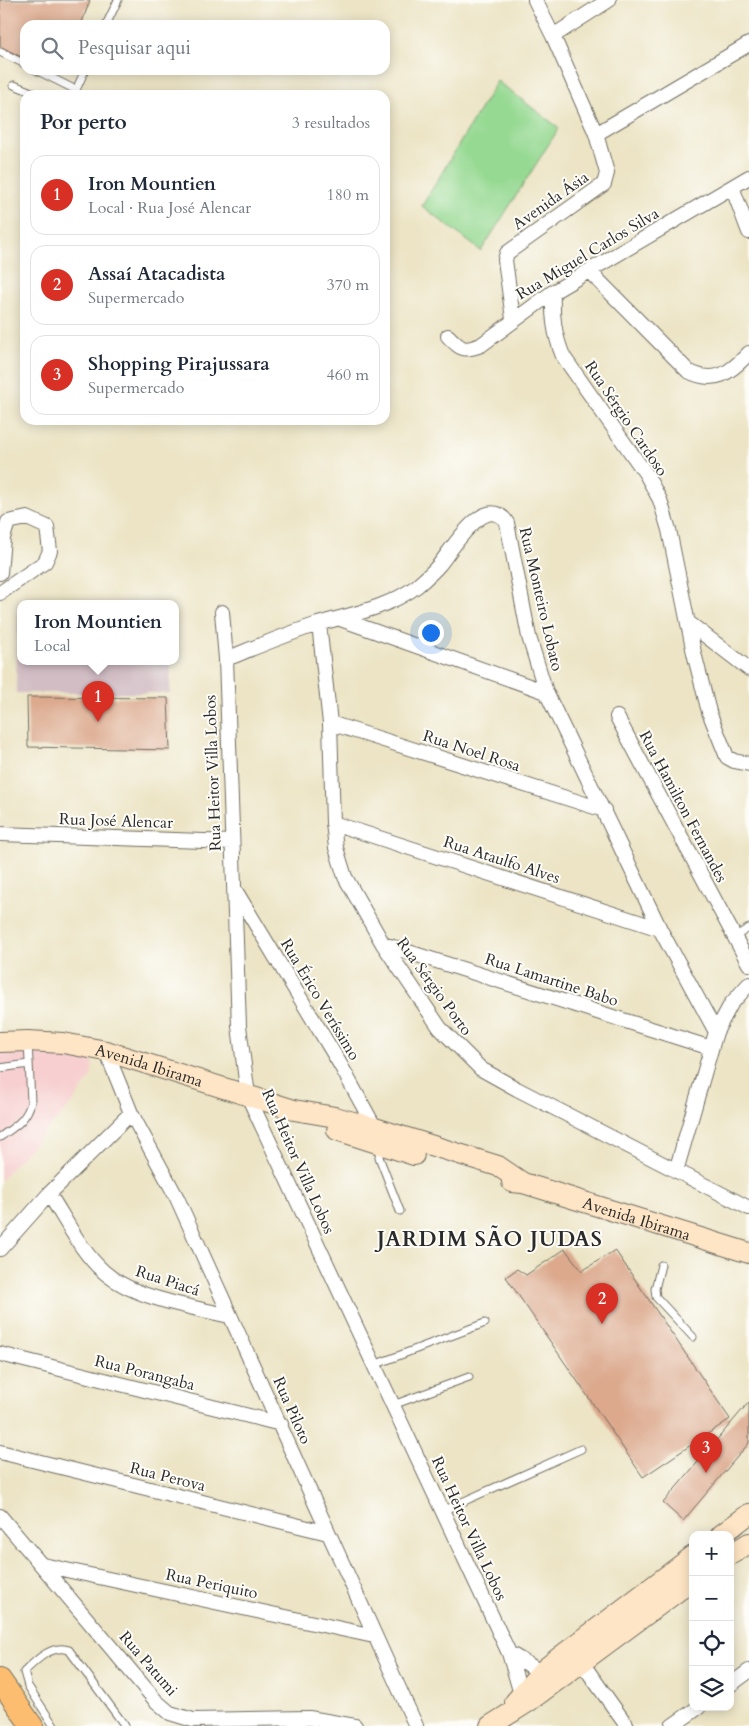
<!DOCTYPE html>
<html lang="pt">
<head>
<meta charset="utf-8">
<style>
  body { margin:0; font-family:Cardo,serif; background:#f6f6f7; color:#1f2937 }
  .controls { position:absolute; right:15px; bottom:15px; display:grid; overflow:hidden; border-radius:10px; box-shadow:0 2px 12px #0003 }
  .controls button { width:45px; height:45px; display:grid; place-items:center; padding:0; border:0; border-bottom:1px solid #e0e1e3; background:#fff; color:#1f2937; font:25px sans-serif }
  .you { position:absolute; left:430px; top:632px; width:18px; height:18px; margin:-12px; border:4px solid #fff; border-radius:50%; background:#1a73e8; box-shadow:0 0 0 8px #1a73e833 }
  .badge { display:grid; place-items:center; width:32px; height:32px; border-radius:50%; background:#d93025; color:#fff; font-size:16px; font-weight:700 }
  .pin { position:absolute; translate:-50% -41px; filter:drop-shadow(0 1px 2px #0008) }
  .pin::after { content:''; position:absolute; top:26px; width:18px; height:15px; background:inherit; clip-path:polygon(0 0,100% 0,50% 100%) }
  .popup { position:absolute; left:17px; top:600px; width:162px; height:65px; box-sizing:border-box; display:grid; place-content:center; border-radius:10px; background:#fff; filter:drop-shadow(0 1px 4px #0005); font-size:16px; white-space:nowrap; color:#747a83 }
  .popup b { font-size:19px; color:#1f2937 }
  .popup::after { content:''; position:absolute; left:50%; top:100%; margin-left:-10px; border:10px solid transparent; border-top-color:#fff }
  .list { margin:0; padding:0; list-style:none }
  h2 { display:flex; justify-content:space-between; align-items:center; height:65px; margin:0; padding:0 20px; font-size:21px }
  h2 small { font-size:16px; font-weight:400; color:#747a83 }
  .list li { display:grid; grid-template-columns:32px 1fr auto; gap:15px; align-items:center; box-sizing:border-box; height:80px; margin:0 10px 10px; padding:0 10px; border:1px solid #e0e1e3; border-radius:15px }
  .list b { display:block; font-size:19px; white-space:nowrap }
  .list p { margin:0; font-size:16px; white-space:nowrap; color:#747a83 }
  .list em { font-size:16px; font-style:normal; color:#747a83 }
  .icon { flex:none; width:28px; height:28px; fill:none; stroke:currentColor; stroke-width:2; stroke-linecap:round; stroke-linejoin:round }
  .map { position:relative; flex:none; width:749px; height:1726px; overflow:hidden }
  .search { position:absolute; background:#fff; box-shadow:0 2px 12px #0003; left:20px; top:20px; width:370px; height:55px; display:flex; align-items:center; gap:12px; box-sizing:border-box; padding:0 18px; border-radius:15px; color:#747a83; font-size:19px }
  .panel { position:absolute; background:#fff; box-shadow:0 2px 12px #0003; left:20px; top:90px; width:370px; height:335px; border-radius:15px }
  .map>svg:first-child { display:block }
  .built { fill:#f7cfd0 }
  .industrial { fill:#d2bdc5 }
  .green { fill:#95d992; stroke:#60825e }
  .building { fill:#dca98d }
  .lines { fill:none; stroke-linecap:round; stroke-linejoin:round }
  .lane-casing { stroke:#6f6c61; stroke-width:9 }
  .street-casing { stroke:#6f6c61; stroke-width:16 }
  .secondary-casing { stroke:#6f6c61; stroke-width:22 }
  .primary-casing { stroke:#6f6c61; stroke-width:24 }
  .lane { stroke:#fff; stroke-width:7 }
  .street { stroke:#fff; stroke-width:14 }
  .secondary { stroke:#fee5c5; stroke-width:20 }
  .primary { stroke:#fcbd6f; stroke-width:22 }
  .labels { text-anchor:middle; stroke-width:4; stroke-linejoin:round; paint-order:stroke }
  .street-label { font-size:16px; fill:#2b2b2b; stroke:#fdfcf7 }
  .district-label { font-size:21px; font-weight:bold; letter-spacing:1px; fill:#2b2b2b; stroke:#fdfcf7 }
</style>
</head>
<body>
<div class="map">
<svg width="749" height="1726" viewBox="0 0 749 1726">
  <rect width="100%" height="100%" fill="#fdfcf7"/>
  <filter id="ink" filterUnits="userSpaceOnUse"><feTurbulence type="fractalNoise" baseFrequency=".02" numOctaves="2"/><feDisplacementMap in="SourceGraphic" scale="10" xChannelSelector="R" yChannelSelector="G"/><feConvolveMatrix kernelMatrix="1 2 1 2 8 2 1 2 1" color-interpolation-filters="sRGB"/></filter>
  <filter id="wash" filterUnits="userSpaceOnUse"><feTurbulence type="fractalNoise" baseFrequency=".0096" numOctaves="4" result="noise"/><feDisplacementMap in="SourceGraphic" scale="20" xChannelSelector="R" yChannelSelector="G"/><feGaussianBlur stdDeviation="1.12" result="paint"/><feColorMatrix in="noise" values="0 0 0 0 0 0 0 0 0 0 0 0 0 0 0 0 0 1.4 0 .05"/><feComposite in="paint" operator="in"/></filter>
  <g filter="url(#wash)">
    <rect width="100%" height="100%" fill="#ece4c5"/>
    <path class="built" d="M51,1050l37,7 5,4 -2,16 -19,26 -72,77v-129z"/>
    <path class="industrial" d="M18,603h15h-12v58h150l-1,32h-154z"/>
    <path class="green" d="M497,81l62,47 -78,123 -59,-45z"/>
    <g id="blocks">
      <path class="building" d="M0,0h90l-9,25h-56v34l-25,-13z
        M27,697l141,1 2,52 -142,-3z
        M565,1249l17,22 33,-21 115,169 -87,58 -137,-200 11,-8 9,6z
        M749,1402v41l-66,78 -20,-18z"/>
    </g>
  </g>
  <g filter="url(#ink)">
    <use href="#blocks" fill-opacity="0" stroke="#6f6c61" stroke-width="1"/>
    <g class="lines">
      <defs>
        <path id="lane" d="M106,25l12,-25
          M0,52l25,12
          M36,70l40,20 9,-20
          M14,85l25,10
          M734,937l15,-9
          M0,1068l29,-4
          M0,1137c14,-10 27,-17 31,-35l-3,-60
          M380,1146l-1,11 21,54
          M661,1265l-6,24 1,8 37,40
          M374,1365l111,-42
          M393,1405l76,-28
          M442,1511l139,-62
          M54,1726l-26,-40 -4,-14c12,-12 28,-28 45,-22l56,76"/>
        <path id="street" d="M553,36l56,-36
          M596,134l153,-90
          M732,187l17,45
          M589,271l99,100c27,14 42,2 61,-18
          M553,292c-1,23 1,42 10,64l83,118 14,26 9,30 25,123 15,59 18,45 7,4 15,3
          M513,319l-8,-59 2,-7 97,-69 3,-11 -11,-39 -43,-98 -18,-36
          M448,336c13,13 15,16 33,9l72,-53 196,-115
          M0,573l3,-35 5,-16 19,-4 20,9 3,24 -5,11 -45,31
          M222,612l4,47 13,367 9,70 261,557 12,41 5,5
          M340,619l206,73
          M689,623l60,46
          M319,624l11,99 3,100 3,25 9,29 38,67 57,84 41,41 36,20 232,119
          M226,659c30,-12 61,-25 92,-35 34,-10 70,-16 99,-38 7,-6 16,-14 22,-21 12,-14 47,-75 68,-42l22,114 17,55 114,237 56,103
          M617,717l132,247
          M330,723l274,87
          M333,823l327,106
          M0,834l232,8
          M235,890l105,174 35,64
          M383,944l328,104
          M106,1051l25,62 46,85 239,528
          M676,1171l40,-139 15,-28 18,-20
          M49,1194c17,26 32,58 55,78 31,27 88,35 126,44
          M0,1249l49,-55 82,-81
          M0,1354l281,70
          M0,1452l328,81
          M0,1516l156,185 14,12 23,7 116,-2 46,8
          M43,1565l331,71
          M509,1653l32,19
          M582,1663l45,63
          M730,1685l19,-14
          M672,1726l27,-19"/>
        <g id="secondary">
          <path id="s1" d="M0,1042l28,-1 35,2 43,8 188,59 41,7 40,11 123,38 25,17"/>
          <path d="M337,1130l77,25"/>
          <path id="s2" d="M512,1182l11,1 226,70"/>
          <path d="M721,1535l28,-21"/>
          <path d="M730,1555l19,-12"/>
          <path d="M515,1702l26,-30 16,-13 136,-103"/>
          <path d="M490,1726l38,-24 165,-122"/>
        </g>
        <path id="primary" d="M0,1680l32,46"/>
      </defs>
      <use href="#lane" class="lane-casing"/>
      <use href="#street" class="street-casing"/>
      <use href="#secondary" class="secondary-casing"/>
      <use href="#primary" class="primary-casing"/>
      <use href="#lane" class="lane"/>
      <use href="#street" class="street"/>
      <use href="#secondary" class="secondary"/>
      <use href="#primary" class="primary"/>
    </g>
  </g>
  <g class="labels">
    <g class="street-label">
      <text transform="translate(550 200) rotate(-35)" y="6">Avenida Ásia</text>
      <text transform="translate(587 253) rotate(-31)" y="6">Rua Miguel Carlos Silva</text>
      <text transform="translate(627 418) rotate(56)" y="6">Rua Sérgio Cardoso</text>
      <text transform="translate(542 599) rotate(77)" y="6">Rua Monteiro Lobato</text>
      <text transform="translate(472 750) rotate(18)" y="6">Rua Noel Rosa</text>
      <text transform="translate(212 773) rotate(-92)" y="6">Rua Heitor Villa Lobos</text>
      <text transform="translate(684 806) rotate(62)" y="6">Rua Hamilton Fernandes</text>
      <text transform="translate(116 820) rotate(2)" y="6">Rua José Alencar</text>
      <text transform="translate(502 859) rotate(18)" y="6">Rua Ataulfo Alves</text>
      <text transform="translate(552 979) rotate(18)" y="6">Rua Lamartine Babo</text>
      <text transform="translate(435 986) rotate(54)" y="6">Rua Sérgio Porto</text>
      <text transform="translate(321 999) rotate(59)" y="6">Rua Érico Veríssimo</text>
      <text dy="6" stroke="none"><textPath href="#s1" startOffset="152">Avenida Ibirama</textPath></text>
      <text transform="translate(299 1161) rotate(66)" y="6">Rua Heitor Villa Lobos</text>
      <text dy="6" stroke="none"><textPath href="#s2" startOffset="130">Avenida Ibirama</textPath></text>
      <text transform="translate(168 1280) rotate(18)" y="6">Rua Piacá</text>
      <text transform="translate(145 1372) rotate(14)" y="6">Rua Porangaba</text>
      <text transform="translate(293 1410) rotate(66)" y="6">Rua Piloto</text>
      <text transform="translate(168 1476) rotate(14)" y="6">Rua Perova</text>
      <text transform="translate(470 1528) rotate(65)" y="6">Rua Heitor Villa Lobos</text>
      <text transform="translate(212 1583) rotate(12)" y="6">Rua Periquito</text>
      <text transform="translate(149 1663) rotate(49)" y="6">Rua Patumi</text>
    </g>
    <g class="district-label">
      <text x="490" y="1246">JARDIM SÃO JUDAS</text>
    </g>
  </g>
</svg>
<div class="controls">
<button>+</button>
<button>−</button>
<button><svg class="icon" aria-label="locate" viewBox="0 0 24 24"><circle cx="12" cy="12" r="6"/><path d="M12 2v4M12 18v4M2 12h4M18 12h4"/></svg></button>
<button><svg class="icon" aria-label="layers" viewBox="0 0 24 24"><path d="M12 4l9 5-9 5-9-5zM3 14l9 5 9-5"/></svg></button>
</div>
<div class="you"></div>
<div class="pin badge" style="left:98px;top:722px">1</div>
<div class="popup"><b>Iron Mountien</b>Local</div>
<div class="pin badge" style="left:602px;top:1324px">2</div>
<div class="pin badge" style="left:706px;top:1473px">3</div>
<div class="search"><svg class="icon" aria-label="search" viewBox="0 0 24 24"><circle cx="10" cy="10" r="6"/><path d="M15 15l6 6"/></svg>Pesquisar aqui</div>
<section class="panel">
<h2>Por perto<small>3 resultados</small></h2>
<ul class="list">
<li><span class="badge">1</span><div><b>Iron Mountien</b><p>Local · Rua José Alencar</p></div><em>180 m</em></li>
<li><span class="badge">2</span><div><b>Assaí Atacadista</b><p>Supermercado</p></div><em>370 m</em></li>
<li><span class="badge">3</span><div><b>Shopping Pirajussara</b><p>Supermercado</p></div><em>460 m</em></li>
</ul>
</section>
</div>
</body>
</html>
